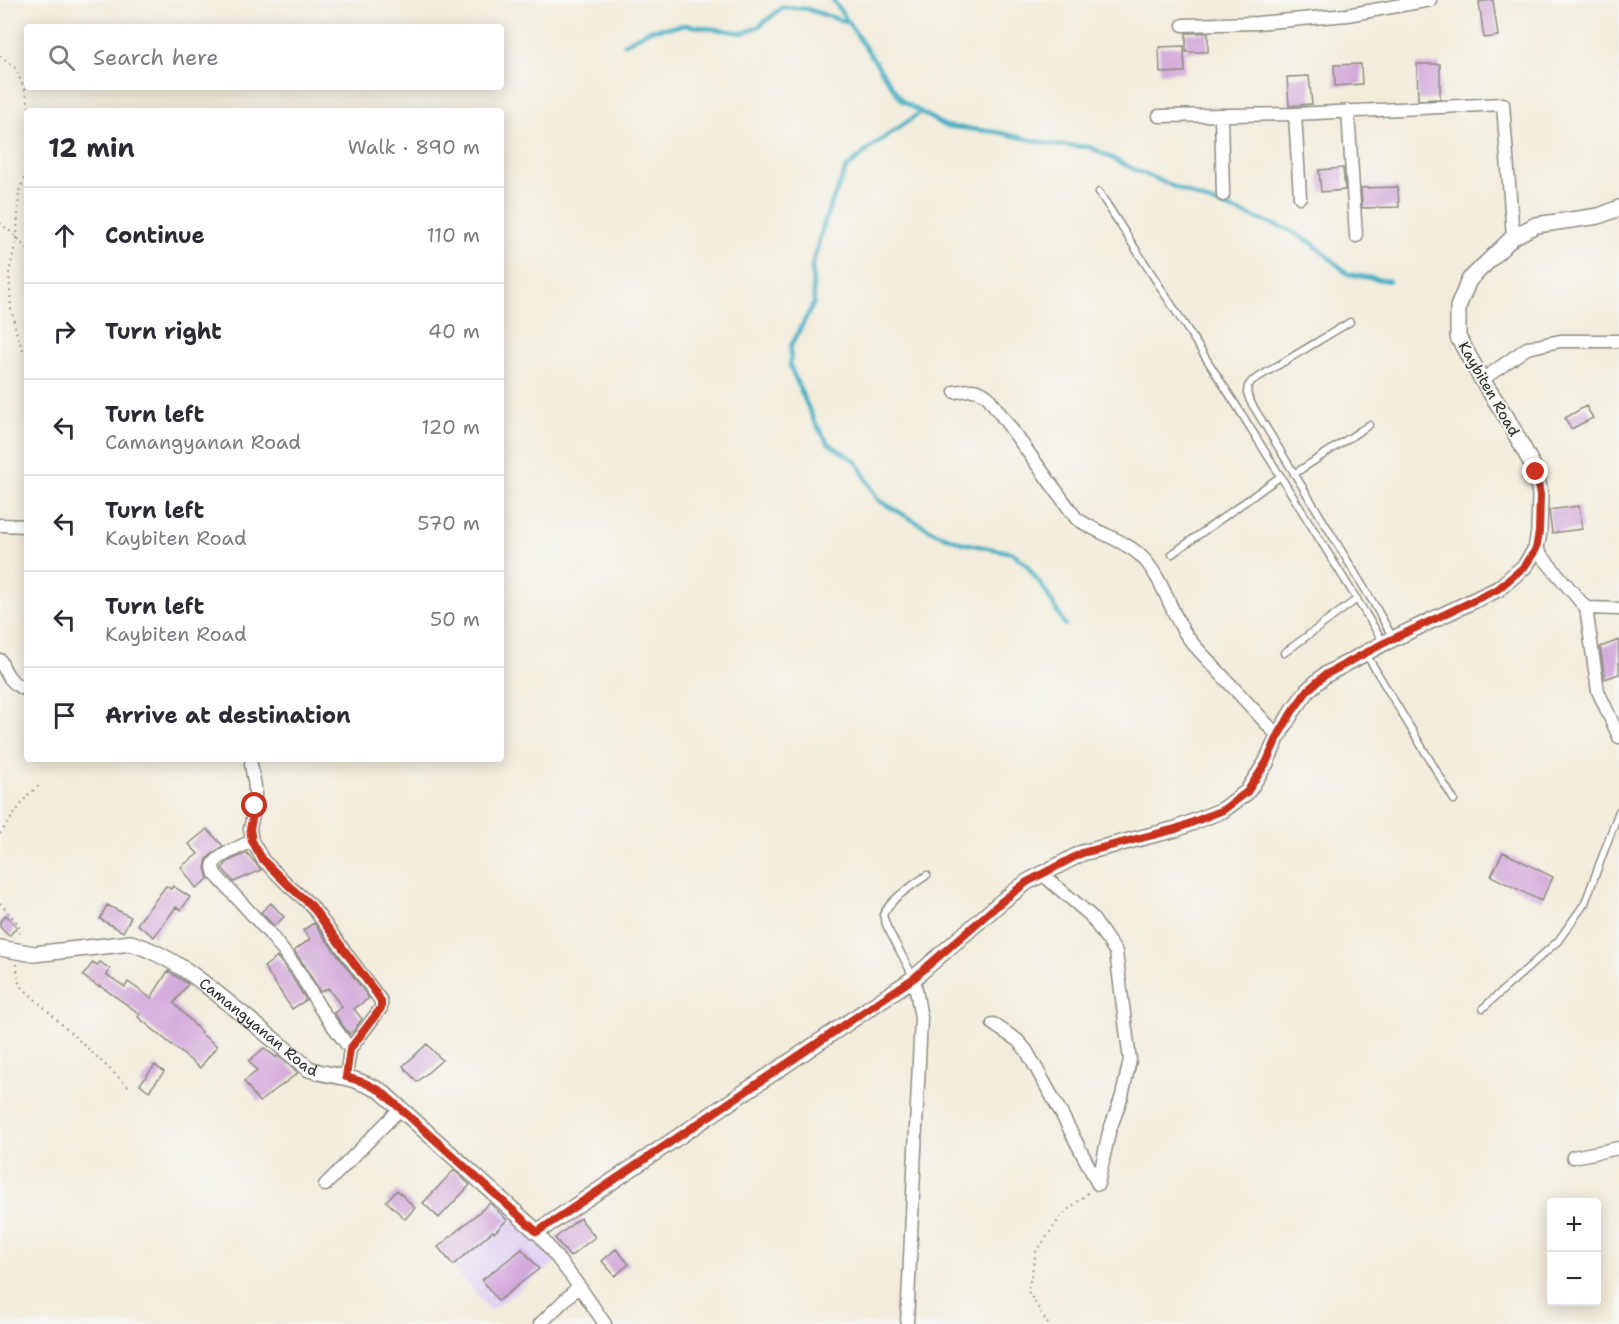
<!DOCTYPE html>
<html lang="en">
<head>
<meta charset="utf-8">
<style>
  body { margin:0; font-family:"Shantell Sans",sans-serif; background:#f7f7f7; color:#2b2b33 }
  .controls { position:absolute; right:18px; bottom:18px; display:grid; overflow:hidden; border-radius:6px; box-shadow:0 3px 15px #0003 }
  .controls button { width:54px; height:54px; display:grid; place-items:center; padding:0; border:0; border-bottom:2px solid #e1e1e2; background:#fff; color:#2b2b33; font:30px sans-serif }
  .stop { position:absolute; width:18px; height:18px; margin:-14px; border:4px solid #c8321e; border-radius:50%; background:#fff }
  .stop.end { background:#c8321e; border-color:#fff; box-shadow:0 2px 6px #0008 }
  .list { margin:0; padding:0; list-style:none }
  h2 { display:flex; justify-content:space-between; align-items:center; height:78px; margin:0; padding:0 24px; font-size:26px }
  h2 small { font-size:20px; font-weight:400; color:#7c7c81 }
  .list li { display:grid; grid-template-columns:39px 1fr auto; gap:18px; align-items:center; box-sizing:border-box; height:96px; padding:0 24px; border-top:2px solid #e1e1e2 }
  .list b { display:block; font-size:22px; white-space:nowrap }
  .list p { margin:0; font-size:20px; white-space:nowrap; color:#7c7c81 }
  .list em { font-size:20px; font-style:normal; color:#7c7c81 }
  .icon { flex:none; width:33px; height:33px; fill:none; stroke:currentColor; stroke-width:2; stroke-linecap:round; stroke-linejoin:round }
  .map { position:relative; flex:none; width:1619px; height:1324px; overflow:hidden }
  .search { position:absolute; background:#fff; box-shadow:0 3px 15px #0003; left:24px; top:24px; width:480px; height:66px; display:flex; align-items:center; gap:15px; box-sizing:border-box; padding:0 21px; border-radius:6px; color:#7c7c81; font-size:22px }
  .panel { position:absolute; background:#fff; box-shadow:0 3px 15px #0003; left:24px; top:108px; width:480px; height:654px; border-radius:6px }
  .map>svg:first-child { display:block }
  .built { fill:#e2d4f3 }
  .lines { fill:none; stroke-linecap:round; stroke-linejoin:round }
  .stream { stroke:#45afc4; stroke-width:4.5 }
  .building { fill:#d2a8d9 }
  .service-casing { stroke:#8e8c83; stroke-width:9 }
  .minor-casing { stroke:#8e8c83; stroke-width:15 }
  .tertiary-casing { stroke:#8e8c83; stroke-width:18 }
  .path { stroke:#8e8c83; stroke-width:2; stroke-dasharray:1.5 4.5; stroke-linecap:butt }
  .service { stroke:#fff; stroke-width:6 }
  .minor { stroke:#fff; stroke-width:12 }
  .tertiary { stroke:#fff; stroke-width:15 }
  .route { stroke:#c8321e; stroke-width:8 }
  .labels { text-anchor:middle; stroke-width:4.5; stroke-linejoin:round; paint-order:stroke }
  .street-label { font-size:15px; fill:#2b2b2b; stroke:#f6f6f2 }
</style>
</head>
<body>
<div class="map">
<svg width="1619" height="1324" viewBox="0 0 1619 1324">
  <rect width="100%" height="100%" fill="#f6f6f2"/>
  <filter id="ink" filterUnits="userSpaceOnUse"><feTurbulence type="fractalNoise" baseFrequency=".0167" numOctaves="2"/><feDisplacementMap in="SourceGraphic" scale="12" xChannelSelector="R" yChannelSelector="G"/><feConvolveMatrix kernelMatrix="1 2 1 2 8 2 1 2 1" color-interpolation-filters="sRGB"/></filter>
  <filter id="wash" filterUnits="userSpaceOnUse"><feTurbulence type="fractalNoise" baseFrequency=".008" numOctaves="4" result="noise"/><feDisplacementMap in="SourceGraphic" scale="24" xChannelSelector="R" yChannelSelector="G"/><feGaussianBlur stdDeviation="1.35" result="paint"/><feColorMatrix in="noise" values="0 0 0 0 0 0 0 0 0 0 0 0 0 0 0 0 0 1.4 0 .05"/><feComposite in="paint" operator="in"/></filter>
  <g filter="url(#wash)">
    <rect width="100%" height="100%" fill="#f2ecdb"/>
    <path class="built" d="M493,1199l63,63 -66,49 -53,-63z"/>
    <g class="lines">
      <path class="stream" d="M833,0l69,101 43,25 52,6 57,13 36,2 43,22 74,32 80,28 25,14 36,31 41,7
        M624,44l26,-14 36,-5 57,8 15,-6 25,-20 24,2 42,14
        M921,112l-51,36 -24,21 -19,45 -15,51 2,38 -23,43 -1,20 24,55 14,22 29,19 21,38 58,33 27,10 50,10 13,11 20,28 19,33"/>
    </g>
    <g id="blocks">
      <path class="building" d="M1493,0l5,36 -14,2 -5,-36z
        M1186,33h22v19h-22z
        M1184,46l1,26 -25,1 -1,-26z
        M1361,64l1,20 -27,2 -1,-21z
        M1417,64h23v35l-22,1z
        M1309,76l3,28 -23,2 -2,-29z
        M1343,168l2,22 -24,2 -2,-22z
        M1398,187l1,20 -37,1 -1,-20z
        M1586,406l7,12 -22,11 -6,-11z
        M1579,506l3,23 -30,4 -3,-23z
        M1619,640v34l-14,5 -5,-32z
        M207,829l16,17 -12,9 -4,4 -2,9 3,11 -12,9 -15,-21 17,-13 -9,-10z
        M1503,852l50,25 -12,24 -50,-25z
        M247,853l14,17 -27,12 -12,-14 7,-7z
        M166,886l5,3 2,-3 17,11 -9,13 -5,-3 -22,30 -17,-13z
        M271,903l13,14 -10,9 -13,-14z
        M107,905l24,12 -8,15 -23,-13z
        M6,915l11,12 -8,9 -9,-9v-6z
        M314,923l55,75 -15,11 8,10 -8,11 -5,4 -15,-21 8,-6 -14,-19 -8,4 -15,-26 -11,-15 16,-12 -7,-9z
        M277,957l14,18 15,25 -14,9 -28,-42z
        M93,962l4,3 3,-3 10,7 -3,6 18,12 3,-5 23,16 17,-27 20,13 -14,19 27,29 -1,1 17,13 -17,22 -62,-51 2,-3 -40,-28 -1,1 -16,-11z
        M427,1044l15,16 -25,22 -14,-16z
        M264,1048l12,9 2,-1 20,17 -39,29 -15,-21 13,-10 -8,-10z
        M155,1065l9,7 -15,19 -9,-7z
        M454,1170l16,15 -31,33 -16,-15z
        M397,1190l18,18 -10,11 -19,-18z
        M490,1203l17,17 -13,13 -1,-2 -40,34 -15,-18z
        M580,1218l15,19 -25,20 -15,-19z
        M522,1249l17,20 -41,32 -16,-21z
        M616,1249l13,15 -14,12 -13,-15z"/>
    </g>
  </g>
  <g filter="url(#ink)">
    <use href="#blocks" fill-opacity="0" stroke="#8e8c83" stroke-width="1.5"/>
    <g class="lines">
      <defs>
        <path id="service" d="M1099,192l139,216 146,235
          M1350,322l-98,59 -4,5 -1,7 3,8 124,203 19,34
          M1294,474l75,-49
          M1172,554l109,-78
          M1284,653l73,-54
          M1366,654l88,146
          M914,978l-27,-51 -4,-12c8,-17 29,-29 44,-40
          M1483,1008l75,-67 27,-38 34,-92"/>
        <path id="minor" d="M1183,25l74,-2 90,-8 83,-15
          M1348,111l8,125
          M1295,114l5,83
          M1221,115l2,80
          M1159,116l136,-2 208,-10 10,133
          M1482,380l45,-32 33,-7h59
          M955,392c14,-2 21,-5 33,5l88,121c20,15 47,21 65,38 20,20 28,50 42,74 3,5 7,10 11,15l84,91
          M0,525l27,1
          M1536,549l50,59 12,83 21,46
          M1586,608l33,1
          M0,660c6,14 12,25 27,30
          M251,764l4,23v19l-5,23 2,12 11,19 27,27 21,18 70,96v7l-31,41 -4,28
          M252,841c-8,4 -35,15 -38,23 -2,4 0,6 1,10l55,60 28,36 22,38 30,41
          M1042,874l48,41 26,37 14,108 -8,36 -13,36 -11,52
          M993,1024l24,16 9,10 33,59 39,75
          M1573,1157l46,-9
          M325,1185l75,-76
          M537,1232l42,54 26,38
          M540,1324l39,-38
          M907,1324l14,-306 -7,-40"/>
        <g id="tertiary">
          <path id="s1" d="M0,948l34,6 97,-11c41,13 72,39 105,66 25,20 49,40 73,60 14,5 25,6 39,9 12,3 22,8 33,13l156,141 377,-254 86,-75 27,-21 55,-29 94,-24 47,-19 24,-18 19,-29 12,-27 14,-24 16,-22 17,-15 59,-32 114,-54 27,-23 11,-17 3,-17 1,-37 -4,-23 -29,-54 -25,-38 -24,-43v-30l11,-27 44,-43 23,-12 63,-9 20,-8"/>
        </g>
      </defs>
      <use href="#service" class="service-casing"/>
      <use href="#minor" class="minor-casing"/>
      <use href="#tertiary" class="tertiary-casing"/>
      <path class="path" d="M0,56l15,12 11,24 4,19
        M27,173l-8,18 -2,46 -8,36 2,35 6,27 6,15 4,5
        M0,223l17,14 10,13
        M0,834l28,-39 12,-10
        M0,903l19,22v13
        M17,964l1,17 4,6 109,102
        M1048,1324l-20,-33 8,-39 26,-37 27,-23"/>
      <use href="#service" class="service"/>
      <use href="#minor" class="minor"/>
      <use href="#tertiary" class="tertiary"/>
    </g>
  </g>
  <g class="lines" filter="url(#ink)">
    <path class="route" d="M255,806l-5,23 2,12 11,19 27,27 21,18 65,88 5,8v7l-31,41 -4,28 17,5 18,9 156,141 377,-254 86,-75 27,-21 55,-29 94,-24 47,-19 24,-18 19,-29 12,-27 14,-24 16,-22 17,-15 59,-32 114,-54 27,-23 11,-17 3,-17 1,-37 -4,-23"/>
  </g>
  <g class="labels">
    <g class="street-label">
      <text transform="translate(1489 389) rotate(60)" y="5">Kaybiten Road</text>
      <text dy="5" stroke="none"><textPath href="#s1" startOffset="286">Camangyanan Road</textPath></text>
    </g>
  </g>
</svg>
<div class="controls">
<button>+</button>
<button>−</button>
</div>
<div class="stop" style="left:255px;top:806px"></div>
<div class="stop end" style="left:1536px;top:472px"></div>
<div class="search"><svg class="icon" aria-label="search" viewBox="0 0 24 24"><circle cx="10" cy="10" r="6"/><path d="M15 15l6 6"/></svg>Search here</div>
<section class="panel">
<h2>12 min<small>Walk · 890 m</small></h2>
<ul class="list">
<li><svg class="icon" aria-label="ahead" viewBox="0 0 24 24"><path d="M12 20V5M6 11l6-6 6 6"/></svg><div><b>Continue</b></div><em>110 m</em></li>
<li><svg class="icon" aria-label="right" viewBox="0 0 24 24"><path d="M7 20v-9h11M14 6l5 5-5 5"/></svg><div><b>Turn right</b></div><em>40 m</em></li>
<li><svg class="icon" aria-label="left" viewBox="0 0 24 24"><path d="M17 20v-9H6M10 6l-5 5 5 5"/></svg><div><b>Turn left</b><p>Camangyanan Road</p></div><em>120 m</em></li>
<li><svg class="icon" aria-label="left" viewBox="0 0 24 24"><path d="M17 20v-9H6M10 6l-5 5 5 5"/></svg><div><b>Turn left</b><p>Kaybiten Road</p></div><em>570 m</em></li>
<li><svg class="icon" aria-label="left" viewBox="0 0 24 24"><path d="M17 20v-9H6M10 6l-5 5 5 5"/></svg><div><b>Turn left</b><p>Kaybiten Road</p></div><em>50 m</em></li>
<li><svg class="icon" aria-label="arrive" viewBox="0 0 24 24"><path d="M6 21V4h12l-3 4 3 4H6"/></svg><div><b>Arrive at destination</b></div></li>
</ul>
</section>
</div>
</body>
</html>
